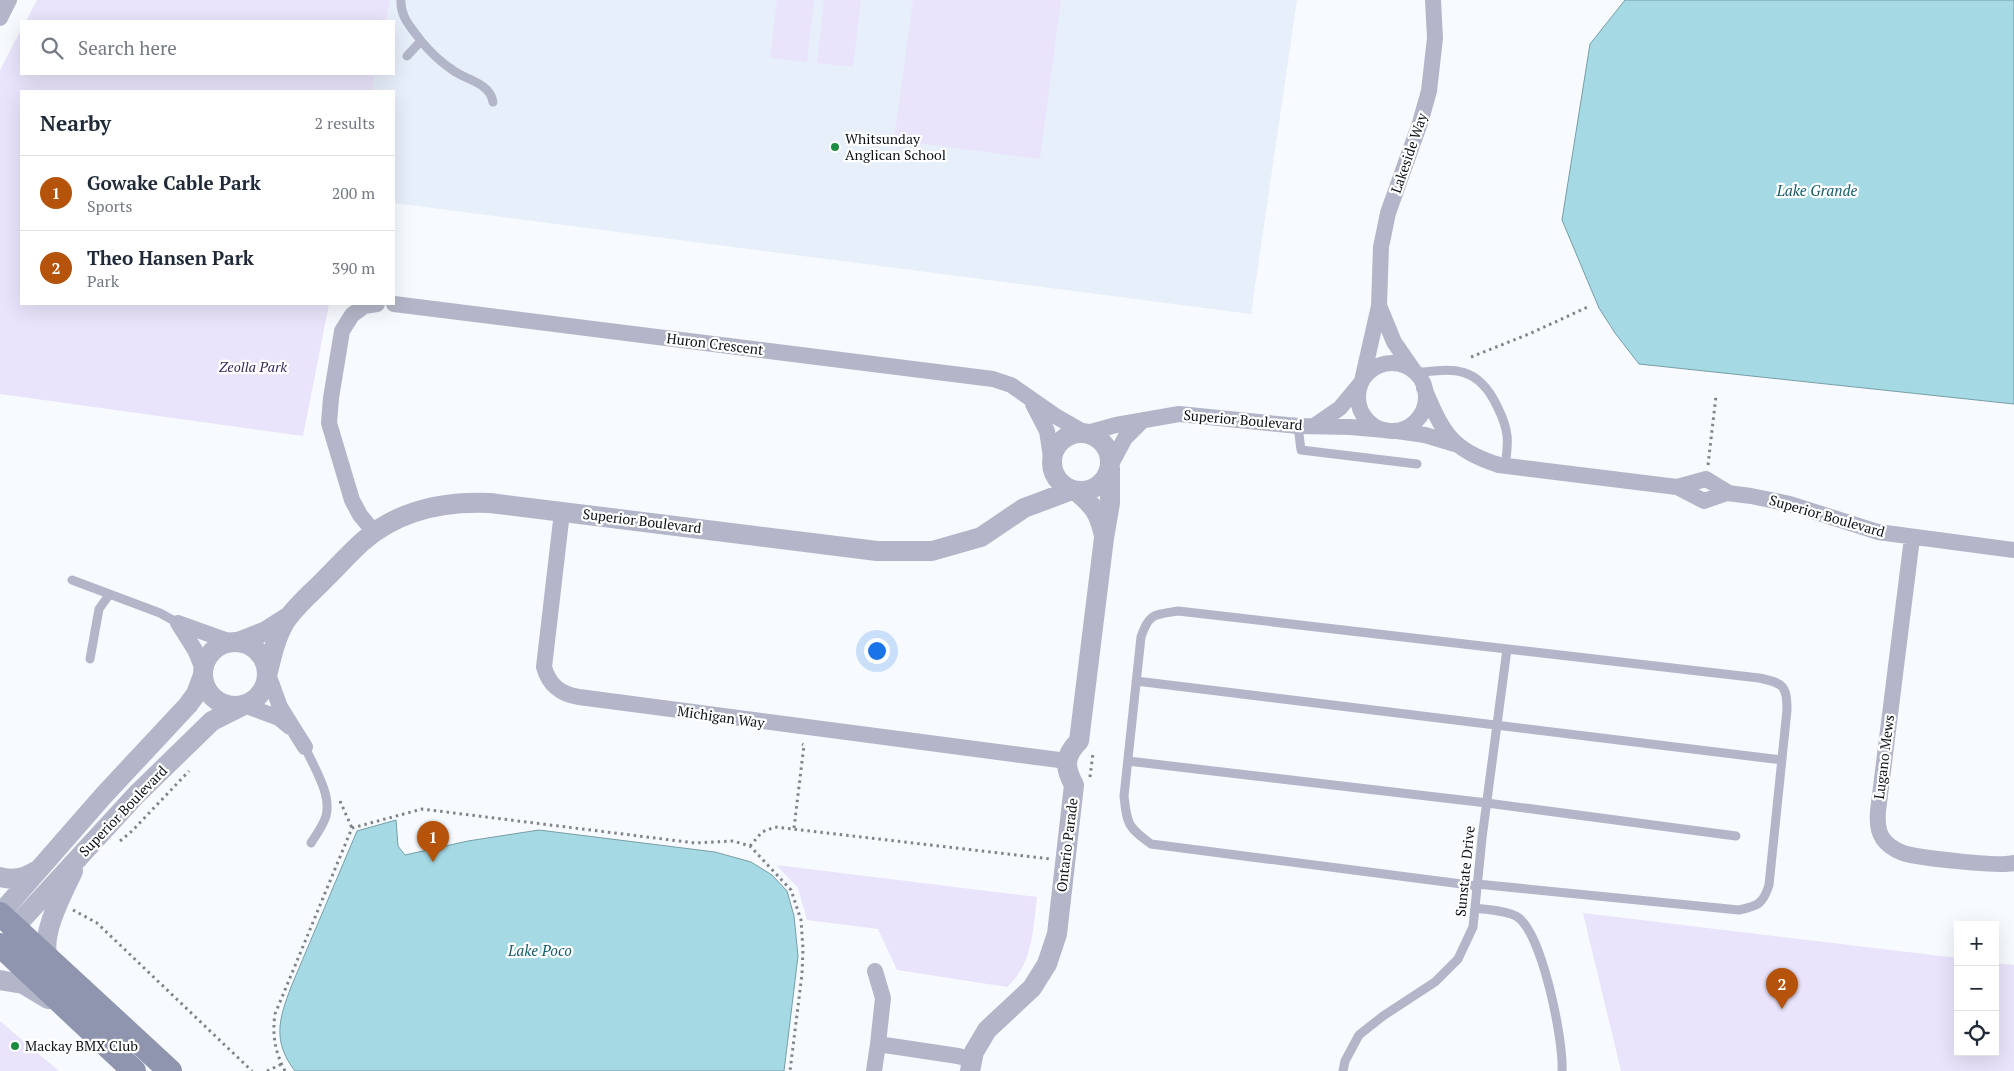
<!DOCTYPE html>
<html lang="en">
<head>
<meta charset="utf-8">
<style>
  body { margin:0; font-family:"PT Serif",serif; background:#f6f6f7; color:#1f2937 }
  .controls { position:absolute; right:15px; bottom:15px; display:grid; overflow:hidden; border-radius:0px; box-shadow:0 5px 20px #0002 }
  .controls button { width:45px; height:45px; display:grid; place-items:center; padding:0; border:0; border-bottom:1px solid #e0e1e3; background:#fff; color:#1f2937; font:25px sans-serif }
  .you { position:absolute; left:876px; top:650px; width:18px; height:18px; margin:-12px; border:4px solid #fff; border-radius:50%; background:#1a73e8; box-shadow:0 0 0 8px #1a73e833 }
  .badge { display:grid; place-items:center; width:32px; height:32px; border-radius:50%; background:#b45309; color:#fff; font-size:16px; font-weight:700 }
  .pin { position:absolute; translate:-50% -41px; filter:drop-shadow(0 1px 2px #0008) }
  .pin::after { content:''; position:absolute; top:26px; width:18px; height:15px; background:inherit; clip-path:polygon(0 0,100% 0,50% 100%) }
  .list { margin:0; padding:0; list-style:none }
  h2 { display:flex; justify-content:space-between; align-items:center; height:65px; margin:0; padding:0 20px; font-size:21px }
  h2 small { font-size:16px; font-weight:400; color:#747a83 }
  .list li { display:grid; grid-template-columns:32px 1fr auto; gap:15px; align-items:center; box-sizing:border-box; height:75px; padding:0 20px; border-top:1px solid #e0e1e3 }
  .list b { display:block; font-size:19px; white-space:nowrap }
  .list p { margin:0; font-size:16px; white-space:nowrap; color:#747a83 }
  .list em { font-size:16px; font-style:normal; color:#747a83 }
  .icon { flex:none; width:28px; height:28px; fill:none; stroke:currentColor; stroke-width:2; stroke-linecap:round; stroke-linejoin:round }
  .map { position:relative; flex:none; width:2014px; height:1071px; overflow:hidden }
  .search { position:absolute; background:#fff; box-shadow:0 5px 20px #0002; left:20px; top:20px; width:375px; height:55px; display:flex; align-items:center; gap:12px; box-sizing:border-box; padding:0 18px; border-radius:0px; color:#747a83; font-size:19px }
  .panel { position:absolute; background:#fff; box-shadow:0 5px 20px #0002; left:20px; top:90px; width:375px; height:215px; border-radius:0px }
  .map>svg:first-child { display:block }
  .built { fill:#e7effa }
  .green { fill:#e9e4fb }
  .water { fill:#a5dae5; stroke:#779ea7 }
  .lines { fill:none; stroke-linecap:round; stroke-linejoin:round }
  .path { stroke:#808489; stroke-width:3; stroke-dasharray:2.5 4; stroke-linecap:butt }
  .service { stroke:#b2b6c8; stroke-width:9 }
  .minor { stroke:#b2b6c8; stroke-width:16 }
  .tertiary { stroke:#b2b6c8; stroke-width:20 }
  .secondary { stroke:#8f95af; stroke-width:24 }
  .poi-dot { fill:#1e8b43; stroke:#fff; stroke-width:2 }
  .labels { text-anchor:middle; stroke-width:4.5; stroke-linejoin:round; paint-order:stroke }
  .poi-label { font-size:14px; fill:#0b1117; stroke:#fff; text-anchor:start }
  .street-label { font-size:14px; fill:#0b1117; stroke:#fff }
  .park-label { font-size:14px; font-style:italic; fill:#38295b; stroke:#fff }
  .water-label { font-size:15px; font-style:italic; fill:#165d6a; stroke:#fff }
</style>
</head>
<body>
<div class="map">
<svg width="2014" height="1071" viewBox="0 0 2014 1071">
  <rect width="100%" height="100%" fill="#f7fafe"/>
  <path class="built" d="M390,0h907l-46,314 -857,-111v-112h-22l3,-17h19v-53h-8z"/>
  <path class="green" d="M37,0h353l-4,21h-360z
    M777,0h37l-7,62 -37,-4z
    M824,0h37l-8,67 -36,-4z
    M913,0h148l-21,159 -146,-19z
    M21,30v44h354l-3,17h-351v213h308l-26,132 -303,-42v-324z
    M776,865l261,32c-4,32 -4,67 -30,90l-110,-17 -19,-41 -71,-9 -9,-32z
    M1583,913l375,45v94h37v-89l19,2v106h-393z
    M0,1021l59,50h-59z"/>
  <path class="water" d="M1625,0h389v404l-375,-40 -24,-31 -16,-25 -37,-88 28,-176z
    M396,820l2,26 7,9 63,-14 71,-11 176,22 36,10 21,13 15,16 7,25 4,40 -14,115h-489c-23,-30 -16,-52 -4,-84l66,-156z"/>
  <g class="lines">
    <path class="path" d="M1471,357l58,-23 61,-28
      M1708,465l8,-69
      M1090,777l3,-24
      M340,801l12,27
      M794,828l10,-83 -2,-1
      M120,841l12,-10 57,-60
      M750,846l12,-14 13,-5 275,32
      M73,910l24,13 155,148
      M267,1071l15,-7
      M285,1071c-10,-19 -13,-36 -10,-57l77,-186 70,-19 273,34 38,-2 17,5 41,44 10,30 2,29 -1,25 -12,97"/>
    <path class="service" d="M401,0c-1,17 10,27 20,41
      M407,56l14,-15c9,11 21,22 33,30 13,9 36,12 39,31
      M1415,373c40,-5 63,-7 82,33 12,24 12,34 8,60
      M1298,426l3,24 116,14
      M72,580l88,33 18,10
      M90,659l9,-50 10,-14
      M1136,681l646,79
      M305,747c8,19 27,47 21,69 -3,10 -10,19 -15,27
      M1128,761l359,42 249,33
      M1477,884l262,26c19,-4 24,-6 30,-25l18,-175c0,-25 -4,-27 -28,-32l-581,-67c-24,4 -29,2 -37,26l-17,159c3,29 4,31 27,48l326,42
      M1475,908c13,2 29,2 41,8 26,14 48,126 46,155
      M1343,1071l2,-10 14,-26 24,-19 52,-34 23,-23 15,-32 9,-89 25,-189"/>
    <path class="minor" d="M0,18l9,-18
      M394,304l599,75 18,6 46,32 28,16
      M1380,308l14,34 20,29
      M1358 397a34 34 0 1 1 68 0a34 34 0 1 1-68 0Z
      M1362,381l17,-75 2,-59 7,-34 32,-90 9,-32 6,-53 -2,-38
      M1424,388c19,45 27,62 75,77l178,22 27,14 23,-8 24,3 39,8 88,28 136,18
      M1033,404l14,27 4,26
      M1314,426l26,-18 20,-24
      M1397,431l28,4 30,9
      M1087,433l29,-8 63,-11 119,12 52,1 35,3
      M1110,466l15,-28 18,-18
      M1677,487l29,-8 23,14
      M562,512l-18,155c5,18 16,27 35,30l488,64
      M374,532l-14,-17 -8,-15 -23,-77 2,-25 11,-67 10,-16 12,-9 13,-2
      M1912,538l-34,273c-1,14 0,26 12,35 4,3 8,5 13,7 16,5 98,14 111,10
      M178,623l53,19
      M178,623l17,27 8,19
      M268,674l12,33 25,40
      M244,705l35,13 11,9
      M875,971l8,27 -5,46
      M874,1071l4,-27 80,12 14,4"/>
    <path class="tertiary" d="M1052 462a29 29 0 1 1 58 0a29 29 0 1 1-58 0Z
      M1076,491c18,15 23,22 28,45
      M203 674a32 32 0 1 1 64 0a32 32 0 1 1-64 0Z
      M238,642l28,-11 22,-14
      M268,672c4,-17 8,-35 17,-50 11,-17 29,-31 42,-45 12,-12 23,-24 35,-35 36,-32 81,-41 128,-39l387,48h55l49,-14 43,-29 48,-18
      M0,877c13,4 25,1 36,-6
      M0,914l104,-119 84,-90 8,-11 7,-19
      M14,928l122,-133 76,-74 30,-15
      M48,958c-8,-24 15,-65 25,-87
      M0,980l23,4 25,15
      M970,1071l4,-19 13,-22 45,-42 15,-24 10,-30 17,-149c-10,-18 -10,-29 5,-44l25,-203 6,-35v-35"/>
    <path class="secondary" d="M0,914l170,157
      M0,945l134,126"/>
  </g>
  <g class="poi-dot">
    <circle cx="835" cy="147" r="5"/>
    <circle cx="15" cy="1046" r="5"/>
  </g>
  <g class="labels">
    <g class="poi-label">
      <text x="845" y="144">Whitsunday<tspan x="845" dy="16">Anglican School</tspan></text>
      <text x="25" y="1051">Mackay BMX Club</text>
    </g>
    <g class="street-label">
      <text transform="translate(1409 153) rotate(-71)" y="5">Lakeside Way</text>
      <text transform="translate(715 344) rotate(7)" y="5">Huron Crescent</text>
      <text transform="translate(1243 420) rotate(5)" y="5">Superior Boulevard</text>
      <text transform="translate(1827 516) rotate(16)" y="5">Superior Boulevard</text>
      <text transform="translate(642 521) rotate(7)" y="5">Superior Boulevard</text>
      <text transform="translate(721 717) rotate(8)" y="5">Michigan Way</text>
      <text transform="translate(1884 757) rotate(-83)" y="5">Lugano Mews</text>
      <text transform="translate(123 811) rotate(-46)" y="5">Superior Boulevard</text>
      <text transform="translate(1067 845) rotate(-83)" y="5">Ontario Parade</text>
      <text transform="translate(1465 871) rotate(-84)" y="5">Sunstate Drive</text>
    </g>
    <g class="park-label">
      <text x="253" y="372">Zeolla Park</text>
    </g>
    <g class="water-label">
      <text x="1817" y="196">Lake Grande</text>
      <text x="540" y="956">Lake Poco</text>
    </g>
  </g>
</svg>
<div class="controls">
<button>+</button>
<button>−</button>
<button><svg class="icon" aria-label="locate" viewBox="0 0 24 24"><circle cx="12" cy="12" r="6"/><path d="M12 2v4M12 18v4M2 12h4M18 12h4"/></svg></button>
</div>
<div class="you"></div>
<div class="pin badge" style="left:433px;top:862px">1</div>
<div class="pin badge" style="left:1782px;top:1009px">2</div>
<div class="search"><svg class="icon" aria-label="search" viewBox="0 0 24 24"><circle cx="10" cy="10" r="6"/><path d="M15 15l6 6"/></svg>Search here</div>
<section class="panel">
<h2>Nearby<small>2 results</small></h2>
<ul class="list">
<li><span class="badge">1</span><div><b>Gowake Cable Park</b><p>Sports</p></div><em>200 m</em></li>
<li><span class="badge">2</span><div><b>Theo Hansen Park</b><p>Park</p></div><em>390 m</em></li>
</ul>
</section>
</div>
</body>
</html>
